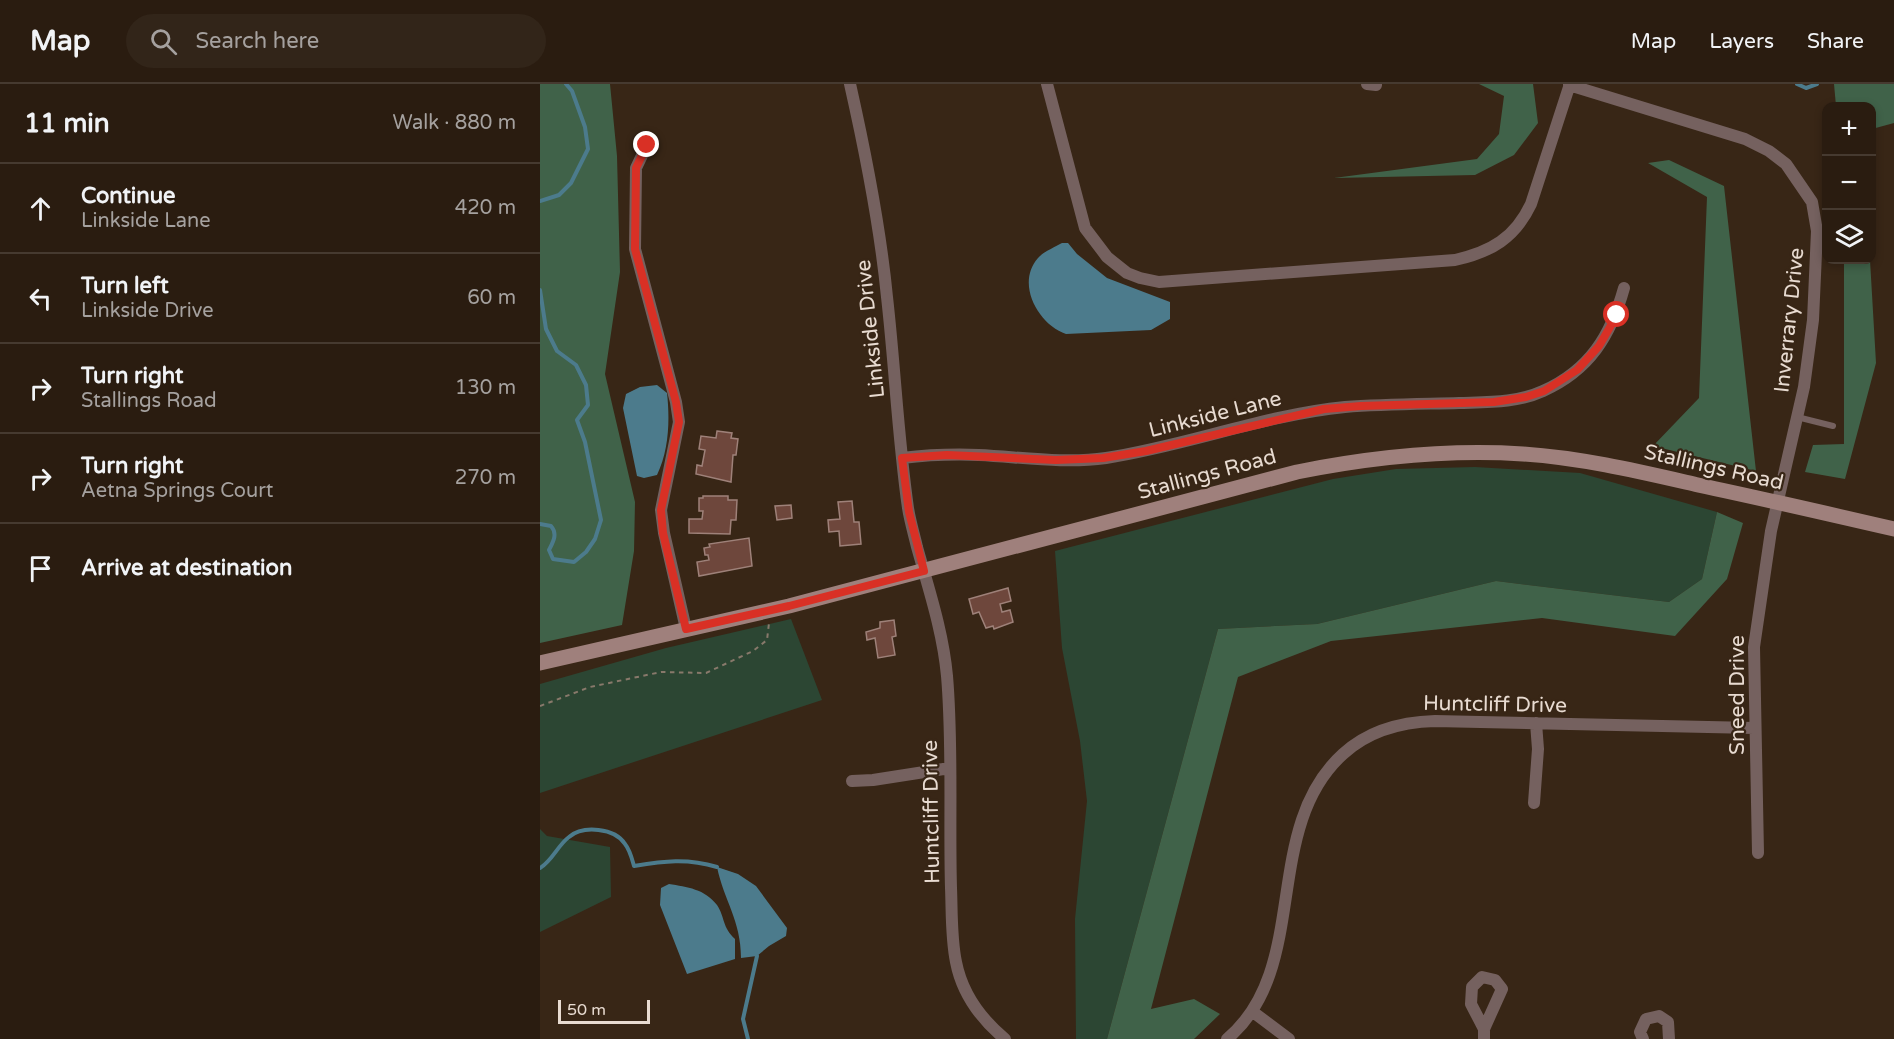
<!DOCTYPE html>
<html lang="en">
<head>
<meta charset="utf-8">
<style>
  body { margin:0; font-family:"Varela Round",sans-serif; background:#322519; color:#f1f3f6 }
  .controls { position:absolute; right:18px; top:18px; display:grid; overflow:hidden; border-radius:12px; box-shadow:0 3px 9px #0003 }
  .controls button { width:54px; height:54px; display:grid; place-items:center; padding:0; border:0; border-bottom:2px solid #463a30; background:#2a1c10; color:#f1f3f6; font:30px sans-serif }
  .scale { position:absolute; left:18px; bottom:15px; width:92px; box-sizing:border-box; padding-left:6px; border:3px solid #e8dbd1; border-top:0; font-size:16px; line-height:21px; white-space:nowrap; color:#e8dbd1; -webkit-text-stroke:4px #382616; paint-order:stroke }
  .stop { position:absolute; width:18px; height:18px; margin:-14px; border:4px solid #d93025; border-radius:50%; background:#fff }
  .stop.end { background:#d93025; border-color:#fff; box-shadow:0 2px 6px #0008 }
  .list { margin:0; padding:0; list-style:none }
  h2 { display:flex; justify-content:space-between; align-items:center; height:78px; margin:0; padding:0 24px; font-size:26px }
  h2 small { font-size:20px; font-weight:400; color:#a5a19f }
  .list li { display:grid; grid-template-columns:39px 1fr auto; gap:18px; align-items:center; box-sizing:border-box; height:90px; padding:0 24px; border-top:2px solid #463a30 }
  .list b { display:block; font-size:22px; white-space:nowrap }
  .list p { margin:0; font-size:20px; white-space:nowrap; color:#a5a19f }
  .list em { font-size:20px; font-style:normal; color:#a5a19f }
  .icon { flex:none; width:33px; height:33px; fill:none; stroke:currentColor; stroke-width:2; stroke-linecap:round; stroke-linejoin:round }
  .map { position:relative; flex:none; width:1354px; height:955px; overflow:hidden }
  header { display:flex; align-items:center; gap:36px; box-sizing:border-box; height:84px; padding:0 30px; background:#2a1c10; border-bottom:2px solid #463a30 }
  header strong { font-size:28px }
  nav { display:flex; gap:33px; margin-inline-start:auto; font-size:21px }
  .search { width:420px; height:54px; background:#322519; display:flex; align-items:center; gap:15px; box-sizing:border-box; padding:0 21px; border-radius:33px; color:#a5a19f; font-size:22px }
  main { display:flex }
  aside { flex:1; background:#2a1c10 }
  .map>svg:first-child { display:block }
  .green { fill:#2c4633 }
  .forest { fill:#406249 }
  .water { fill:#4c7b8c }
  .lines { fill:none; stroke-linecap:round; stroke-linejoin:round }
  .stream { stroke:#4c7b8c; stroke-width:4 }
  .building { fill:#6e473c; stroke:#9e8179; stroke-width:1.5 }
  .path { stroke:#88796b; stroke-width:2; stroke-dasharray:4.5 4.5; stroke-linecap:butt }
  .lane { stroke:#75615f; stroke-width:6 }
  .street { stroke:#75615f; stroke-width:12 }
  .secondary { stroke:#9f807c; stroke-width:15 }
  .route { stroke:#d93025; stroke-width:8 }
  .labels { text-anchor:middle; stroke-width:4.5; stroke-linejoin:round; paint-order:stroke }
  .street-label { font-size:21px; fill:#e8dbd1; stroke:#382616 }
</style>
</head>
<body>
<header>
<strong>Map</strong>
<div class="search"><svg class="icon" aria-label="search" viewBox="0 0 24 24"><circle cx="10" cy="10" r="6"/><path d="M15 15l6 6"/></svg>Search here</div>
<nav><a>Map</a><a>Layers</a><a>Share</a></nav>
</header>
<main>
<aside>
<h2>11 min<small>Walk · 880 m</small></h2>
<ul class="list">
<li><svg class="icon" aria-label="ahead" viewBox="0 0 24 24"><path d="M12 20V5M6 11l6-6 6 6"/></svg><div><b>Continue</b><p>Linkside Lane</p></div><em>420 m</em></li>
<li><svg class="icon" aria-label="left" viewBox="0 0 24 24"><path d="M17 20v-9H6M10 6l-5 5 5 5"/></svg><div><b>Turn left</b><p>Linkside Drive</p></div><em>60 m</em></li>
<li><svg class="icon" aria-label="right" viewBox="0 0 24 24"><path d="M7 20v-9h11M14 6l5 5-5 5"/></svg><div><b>Turn right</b><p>Stallings Road</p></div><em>130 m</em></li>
<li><svg class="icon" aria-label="right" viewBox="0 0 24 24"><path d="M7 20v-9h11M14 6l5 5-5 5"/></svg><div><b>Turn right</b><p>Aetna Springs Court</p></div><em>270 m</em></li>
<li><svg class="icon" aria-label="arrive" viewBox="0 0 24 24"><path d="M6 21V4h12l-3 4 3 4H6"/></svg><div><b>Arrive at destination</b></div></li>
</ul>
</aside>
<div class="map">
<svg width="1354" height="955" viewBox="0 0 1354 955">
  <rect width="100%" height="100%" fill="#382616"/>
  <path class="green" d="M935,383l105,6 137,39 -15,67 -33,23 -173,-21 -179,43 -99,5 -111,410h-31l-1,-120 12,-118 -7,-60 -18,-93 -7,-97 278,-72 63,-10z
    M251,535l31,81 -282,93v-109l126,-36z
    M0,745l7,7 63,11 1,50 -71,35z"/>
  <path class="forest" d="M0,0h70l7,72 3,116 -15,102 30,128 -1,49 -12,74 -82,18z
    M939,0h54l5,39 -24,32 -39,20 -141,3 143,-19 22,-25 5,-38z
    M1294,0h60v39l-22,6v-23h-36z
    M1129,76l55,26 32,285 -103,-25 46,-48 8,-201 -59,-34z
    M1304,176h26l6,103 -31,116 -40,-7 8,-27 31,-1z
    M1177,428l26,11 -16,56 -52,57 -133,-18 -211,23 -93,36 -87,332 43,-10 26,15 -26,25h-87l111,-410 99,-5 179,-43 173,21 33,-23z"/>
  <path class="water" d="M522,159h6l9,11 30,24 63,24v17l-19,11 -85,4c-27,-9 -51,-50 -28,-76 5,-6 17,-11 24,-15z
    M117,301l10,8c3,27 2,57 -10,82l-13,3 -7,-2 -14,-68 3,-14 14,-7z
    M177,783l21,7 18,12 31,42 -1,8 -17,10 -12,10 -16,2c0,-38 -17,-57 -24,-91z
    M129,800c18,3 36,5 48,21 8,12 5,22 18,34v20l-48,15 -27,-69 1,-17z"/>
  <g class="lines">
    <path class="stream" d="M1257,0l9,4 11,-4
      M0,117l19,-6 12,-12 17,-34 -3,-22 -13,-36 -6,-7
      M0,206l6,39 11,22 19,14 10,20 2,20 -11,15 8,22 16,78 -6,19 -9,13 -12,10 -21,-3 -4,-9c4,-8 9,-16 2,-24l-11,-2
      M0,784c12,-7 18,-23 29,-31 14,-12 46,-9 56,7 5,6 7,15 9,22 30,-5 53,-8 83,1
      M208,955l-5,-20 14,-63"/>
  </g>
  <path class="building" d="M177,347l15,2 -1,5 7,1 -2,16h-3l-2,27 -35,-8 1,-9 5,1 3,-16 -6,-1 2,-13 15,2z
    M163,412h25v4h9l-1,20h-5l-1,14 -41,-1v-14h13l1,-8h-4v-13h4z
    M312,417l2,21h5l2,22 -21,2 -1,-15 -10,1 -1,-12 12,-1 -2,-17z
    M251,421l1,13 -15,2 -2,-14z
    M209,454l3,28 -53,10 -2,-14 12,-2 -1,-5h-3l-1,-7 6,-1 -1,-3z
    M468,504l3,13 -11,3 2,8 8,-2 3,12 -19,7 -1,-3 -7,2 -7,-16 -6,2 -4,-15z
    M354,536l2,16 -4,1 3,18 -17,3 -3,-20 -8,2 -1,-8 14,-4v-6z"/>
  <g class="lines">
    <path class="path" d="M0,622l50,-19 71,-15 45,1 47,-22 14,-11 2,-17"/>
    <path class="lane" d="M1257,333l36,9"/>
    <path class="street" d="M310,0c16,71 30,141 37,213 8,71 11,141 21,211 2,13 6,26 9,39 12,43 26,85 30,129 6,70 2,141 4,212 1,24 0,50 5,74 6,31 25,57 49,77
      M507,0l38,144 22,29 20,16 13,5 19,4 296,-22c36,-8 60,-22 76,-56l39,-120
      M827,0l9,1
      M1029,1l176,54 24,12 17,13 26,38 5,29 -4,89 -9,67 -33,144 -17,116 4,206
      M107,61l-11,23 -1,81 41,153 3,20 -18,88 3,23 22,96
      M362,374c25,-3 51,-4 77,-3 42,2 85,9 127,3 80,-12 158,-43 239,-51 38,-3 76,-3 114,-4 28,-1 58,0 84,-12 47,-21 68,-56 81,-103
      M312,697l21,-1 77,-12
      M994,719l4,-54 -2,-26
      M713,928l36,27
      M687,955c85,-71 33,-210 116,-285 25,-23 58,-32 92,-33l319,7
      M944,955v-10l18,-40 -7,-9 -13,-3 -10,10 -1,17 13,25
      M1103,955l-3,-7 6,-13 13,-3 9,6 1,17"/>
    <path class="secondary" d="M0,579l249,-57 508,-134c75,-15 150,-23 226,-18 60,4 118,18 175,31 66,14 131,29 196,44"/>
  </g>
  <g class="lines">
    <path class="route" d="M107,61l-11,23 -1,81 41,153 3,20 -18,88 2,23 23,96 103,-23 135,-35 -15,-59 -7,-54 45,-3 109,5 47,-2 43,-7 178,-42 37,-3 133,-4 32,-5 18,-6 33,-21 22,-24 18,-31"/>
  </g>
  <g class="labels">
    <g class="street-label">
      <text transform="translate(1249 236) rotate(-84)" y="7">Inverrary Drive</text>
      <text transform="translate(330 245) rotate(-96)" y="7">Linkside Drive</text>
      <text transform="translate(675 330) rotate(-14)" y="7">Linkside Lane</text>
      <text transform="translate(1174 383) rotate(13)" y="7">Stallings Road</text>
      <text transform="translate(667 390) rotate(-15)" y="7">Stallings Road</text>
      <text transform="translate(1197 611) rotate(-90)" y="7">Sneed Drive</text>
      <text transform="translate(955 620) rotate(1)" y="7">Huntcliff Drive</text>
      <text transform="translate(391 728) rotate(-91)" y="7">Huntcliff Drive</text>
    </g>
  </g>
</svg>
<div class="controls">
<button>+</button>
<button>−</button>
<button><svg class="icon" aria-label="layers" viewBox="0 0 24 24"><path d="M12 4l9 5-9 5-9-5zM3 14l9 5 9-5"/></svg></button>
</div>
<div class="scale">50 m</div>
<div class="stop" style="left:1077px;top:231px"></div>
<div class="stop end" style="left:107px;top:61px"></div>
</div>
</main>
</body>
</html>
